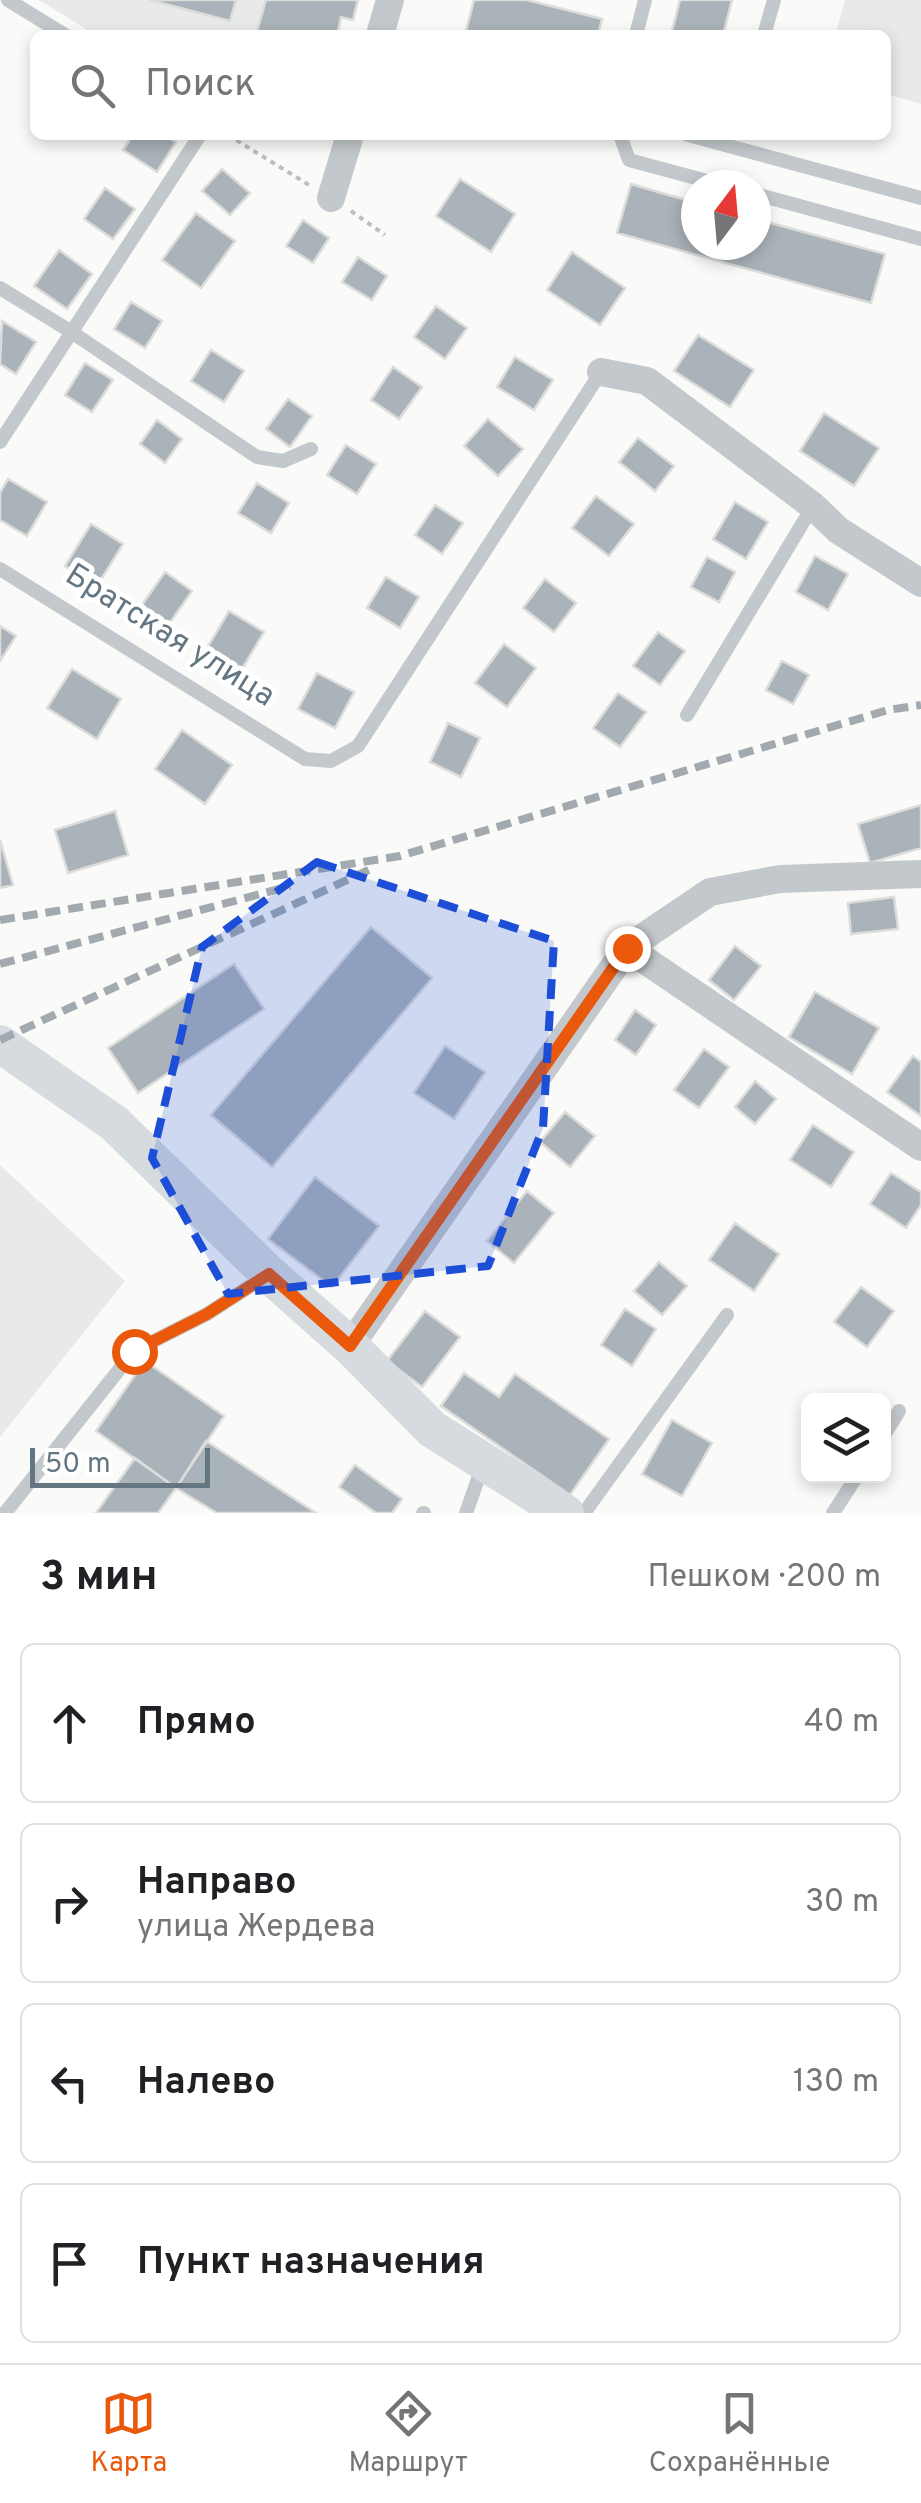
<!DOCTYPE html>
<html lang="ru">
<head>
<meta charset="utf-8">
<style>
  body { margin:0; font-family:Overpass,sans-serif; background:#f6f6f6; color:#202124 }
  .controls { position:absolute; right:30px; bottom:30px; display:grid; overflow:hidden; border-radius:15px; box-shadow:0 5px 15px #0003 }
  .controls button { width:90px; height:90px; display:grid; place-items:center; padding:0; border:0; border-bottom:2px solid #e0e0e0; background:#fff; color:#202124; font:50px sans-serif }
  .compass { position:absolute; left:681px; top:170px; width:90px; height:90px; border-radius:50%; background:#fff; box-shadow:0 5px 15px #0003; rotate:16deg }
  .scale { position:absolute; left:30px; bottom:25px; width:180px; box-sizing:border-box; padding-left:10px; border:5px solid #657683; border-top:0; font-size:28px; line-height:35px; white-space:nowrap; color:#657683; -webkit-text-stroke:8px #fff; paint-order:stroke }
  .stop { position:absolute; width:30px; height:30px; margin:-22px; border:8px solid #ea580c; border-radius:50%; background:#fff }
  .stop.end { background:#ea580c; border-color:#fff; box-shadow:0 2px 10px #0008 }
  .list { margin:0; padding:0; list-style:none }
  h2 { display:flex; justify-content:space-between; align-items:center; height:130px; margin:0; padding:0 40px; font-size:42px }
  h2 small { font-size:32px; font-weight:400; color:#757577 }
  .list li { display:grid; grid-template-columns:65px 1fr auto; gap:30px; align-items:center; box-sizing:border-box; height:160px; margin:0 20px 20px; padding:0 20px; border:2px solid #e0e0e0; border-radius:15px }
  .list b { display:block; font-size:38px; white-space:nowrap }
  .list p { margin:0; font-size:32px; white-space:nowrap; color:#757577 }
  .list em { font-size:32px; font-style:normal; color:#757577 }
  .icon { flex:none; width:55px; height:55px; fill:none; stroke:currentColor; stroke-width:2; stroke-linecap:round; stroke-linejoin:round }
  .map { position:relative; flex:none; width:921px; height:1513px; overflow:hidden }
  .search { position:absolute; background:#fff; box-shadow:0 5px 15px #0003; left:30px; right:30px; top:30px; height:110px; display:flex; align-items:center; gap:25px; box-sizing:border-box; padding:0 35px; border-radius:15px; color:#757577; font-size:38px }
  .sheet { height:850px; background:#fff }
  nav { display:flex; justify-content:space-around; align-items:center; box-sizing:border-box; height:140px; border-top:2px solid #e0e0e0; background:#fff; font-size:28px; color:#757577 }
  nav a { display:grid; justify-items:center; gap:5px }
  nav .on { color:#ea580c }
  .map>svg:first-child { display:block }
  .built { fill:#e8e9e9 }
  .building { fill:#aab3b9; stroke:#dcdcda; stroke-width:2.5 }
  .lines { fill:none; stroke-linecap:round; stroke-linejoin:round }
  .path { stroke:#bbbfc2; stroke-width:4; stroke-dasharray:5 5; stroke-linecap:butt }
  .lane { stroke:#c3c8cc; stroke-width:14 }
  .street { stroke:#c3c8cc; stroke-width:28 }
  .secondary { stroke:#d6dbdf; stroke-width:38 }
  .rail { stroke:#a2aab0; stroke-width:8; stroke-dasharray:15 8; stroke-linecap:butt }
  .route { stroke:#ea580c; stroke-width:12 }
  .marked { fill:#1d4ed8; fill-opacity:0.2; stroke:#1d4ed8; stroke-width:8; stroke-dasharray:20 12; stroke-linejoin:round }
  .labels { text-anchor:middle; stroke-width:10; stroke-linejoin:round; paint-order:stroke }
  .street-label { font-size:32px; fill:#657683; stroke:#fff }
</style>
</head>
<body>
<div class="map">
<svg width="921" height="1513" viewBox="0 0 921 1513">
  <rect width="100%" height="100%" fill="#fafaf8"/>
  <path class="built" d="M39,0h319l-5,20 -12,-3 -4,18h-241z
    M845,0h76v104l-35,-10v-59h-51z
    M0,1165l125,116 -125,156z"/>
  <path class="building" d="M150,0h86l-6,21z
    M266,0h92l-5,20 -12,-3 -4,18h-81z
    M474,0h53l75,19 -4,16h-133z
    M680,0h52l-9,35h-52z
    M133,135h31l12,7 -19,30 -34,-22z
    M222,169l28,24 -20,22 -28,-24z
    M460,179l55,35 -24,38 -55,-36z
    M631,184l65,19v42h60v-26l129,35 -14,49 -254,-70z
    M105,188l30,21 -22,30 -29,-20z
    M196,213l39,28 -34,47 -39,-28z
    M303,220l26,18 -16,25 -27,-17z
    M59,250l33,24 -25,35 -33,-23z
    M572,252l53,36 -25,37 -53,-35z
    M358,257l29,19 -15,24 -30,-18z
    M131,302l31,19 -17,27 -31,-19z
    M436,306l31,22 -22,31 -31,-22z
    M2,321l34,21 -20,32 -16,-10z
    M698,335l56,35 -24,37 -56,-36z
    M211,350l33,21 -20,31 -33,-21z
    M515,357l38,23 -19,30 -37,-23z
    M85,363l28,17 -21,32 -27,-17z
    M393,367l29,20 -23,32 -28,-19z
    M288,399l24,17 -22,31 -24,-18z
    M824,413l55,35 -25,38 -54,-35z
    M488,419l35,30 -25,27 -34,-30z
    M157,420l25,19 -17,24 -25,-19z
    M638,438l36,28 -19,25 -36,-29z
    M346,445l30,19 -19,30 -30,-19z
    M8,479l39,23 -20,34 -27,-16v-27z
    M257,483l32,20 -18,30 -33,-20z
    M596,496l38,28 -25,32 -37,-28z
    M735,502l33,20 -22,37 -33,-20z
    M435,505l28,18 -21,31 -27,-19z
    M91,524l32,20 -26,42 -32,-20z
    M815,556l33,18 -20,36 -32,-18z
    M707,557l28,15 -16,30 -28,-15z
    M165,572l27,19 -23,33 -27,-19z
    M386,577l33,20 -19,31 -33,-20z
    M545,579l31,24 -22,29 -31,-24z
    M229,611l35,21 -22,37 -35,-21z
    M0,626l16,10 -16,25z
    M658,632l27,19 -25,34 -27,-19z
    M504,644l32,24 -29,39 -32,-24z
    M782,661l27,14 -16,29 -27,-14z
    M72,669l49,30 -24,40 -50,-31z
    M317,673l37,19 -19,36 -37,-19z
    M618,693l28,19 -26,35 -27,-19z
    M448,723l32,15 -19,39 -31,-15z
    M182,730l50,35 -27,39 -50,-35z
    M921,805v43l-51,15 -12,-39z
    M115,811l13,44 -60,18 -13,-43z
    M0,840l13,45 -13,3z
    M894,897l4,32 -47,5 -3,-31z
    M371,927l61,51 -160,189 -61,-52z
    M735,946l26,20 -27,34 -25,-20z
    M234,964l30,45 -126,84 -30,-45z
    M815,992l64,36 -27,46 -63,-37z
    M635,1010l21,15 -20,30 -21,-15z
    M445,1046l40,26 -31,47 -40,-26z
    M704,1049l25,18 -30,41 -25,-18z
    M913,1056l8,6v54l-34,-24z
    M755,1081l21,18 -21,25 -20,-17z
    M565,1112l30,24 -25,31 -30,-25z
    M813,1125l41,27 -23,35 -41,-27z
    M891,1173l30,19v13l-15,23 -36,-24z
    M315,1177l64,49 -47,61 -64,-48z
    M527,1191l27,22 -40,50 -27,-22z
    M735,1223l44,31 -25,37 -45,-31z
    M659,1262l28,24 -25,29 -28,-24z
    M861,1287l33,24 -27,36 -33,-25z
    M625,1309l31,20 -24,37 -31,-21z
    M425,1311l35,26 -38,50 -35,-26z
    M145,1361l79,55 -48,72 -80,-57z
    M464,1373l35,24 16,-23 94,65 -39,56 -129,-89z
    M672,1420l40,23 -30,53 -40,-22z
    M206,1441l110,72h-99l-41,-25z
    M135,1458l41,30 -18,25h-62z
    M355,1465l47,34 -10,14h-16l-37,-26z"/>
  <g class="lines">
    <path class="path" d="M228,135l81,50
      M351,211l34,24"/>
    <path class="lane" d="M8,0l57,35
      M636,35l9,-35
      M764,35l10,-35
      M620,135l9,25 93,25
      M688,135l233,63
      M756,194l165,45
      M0,288l70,43 187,126 26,4 28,-12
      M0,442l200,-307
      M0,569l305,190 26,2 27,-15 243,-374
      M687,715l126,-209
      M884,1435l15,-24
      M5,1513l129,-162 73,-37 62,-40
      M423,1513h1
      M466,1513l18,-51
      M584,1513l143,-198
      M833,1513l24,-37"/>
    <path class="street" d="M380,35l10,-35
      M331,198l19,-63
      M601,372l46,9 166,125 25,24 83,53
      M627,948l294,199
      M350,1346l277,-398 83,-56 70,-13 141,-5"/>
    <path class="secondary" d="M0,1044l114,79 155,151 81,72 82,83 133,84"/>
    <path class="rail" d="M0,920l400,-64 488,-146 33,-5
      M0,964l290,-78
      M0,1040l373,-172"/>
  </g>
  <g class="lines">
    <path class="route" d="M134,1351l73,-37 62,-40 81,72 277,-398"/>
  </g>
  <path class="marked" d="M317,862l237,79 -11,187 -55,138 -260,28 -76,-136 50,-211z"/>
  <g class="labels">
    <g class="street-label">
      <text transform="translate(171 634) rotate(32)" y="11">Братская улица</text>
    </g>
  </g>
</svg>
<div class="controls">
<button><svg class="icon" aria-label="layers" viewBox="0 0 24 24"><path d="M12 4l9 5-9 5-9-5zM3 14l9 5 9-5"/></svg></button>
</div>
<svg class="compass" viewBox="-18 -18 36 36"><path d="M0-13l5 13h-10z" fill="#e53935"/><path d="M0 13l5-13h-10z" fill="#757577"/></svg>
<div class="scale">50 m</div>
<div class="stop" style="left:134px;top:1351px"></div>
<div class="stop end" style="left:627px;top:948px"></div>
<div class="search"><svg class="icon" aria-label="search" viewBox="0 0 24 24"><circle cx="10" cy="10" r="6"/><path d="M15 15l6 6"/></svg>Поиск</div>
</div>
<section class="sheet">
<h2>3 мин<small>Пешком · 200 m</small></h2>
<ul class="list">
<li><svg class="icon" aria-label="ahead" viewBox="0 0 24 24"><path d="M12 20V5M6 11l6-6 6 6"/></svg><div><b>Прямо</b></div><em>40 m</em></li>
<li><svg class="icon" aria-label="right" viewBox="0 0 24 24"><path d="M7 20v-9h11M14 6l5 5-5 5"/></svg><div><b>Направо</b><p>улица Жердева</p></div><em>30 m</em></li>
<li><svg class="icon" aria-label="left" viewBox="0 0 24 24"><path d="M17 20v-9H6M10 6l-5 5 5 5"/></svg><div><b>Налево</b></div><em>130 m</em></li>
<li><svg class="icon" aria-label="arrive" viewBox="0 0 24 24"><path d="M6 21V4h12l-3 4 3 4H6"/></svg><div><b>Пункт назначения</b></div></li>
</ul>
</section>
<nav>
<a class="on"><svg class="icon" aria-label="map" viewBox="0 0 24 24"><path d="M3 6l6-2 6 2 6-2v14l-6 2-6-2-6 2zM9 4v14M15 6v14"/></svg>Карта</a>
<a><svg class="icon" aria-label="directions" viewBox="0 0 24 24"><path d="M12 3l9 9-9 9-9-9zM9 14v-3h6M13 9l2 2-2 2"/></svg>Маршрут</a>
<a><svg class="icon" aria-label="saved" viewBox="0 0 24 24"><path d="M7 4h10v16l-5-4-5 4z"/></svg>Сохранённые</a>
</nav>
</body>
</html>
